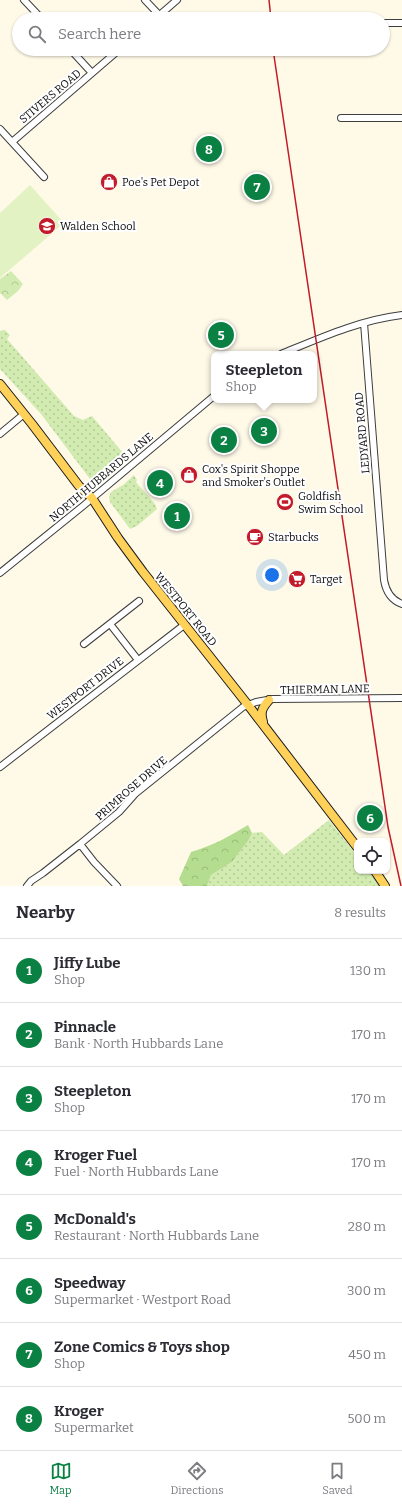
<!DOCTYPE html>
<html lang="en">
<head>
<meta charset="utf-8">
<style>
  body { margin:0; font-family:Bitter,serif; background:#f2f2f3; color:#2b2b33 }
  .controls { position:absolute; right:12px; bottom:12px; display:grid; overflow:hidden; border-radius:8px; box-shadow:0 1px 3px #0004 }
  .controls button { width:36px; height:36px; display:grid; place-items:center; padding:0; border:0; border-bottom:1px solid #e1e1e2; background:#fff; color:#2b2b33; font:20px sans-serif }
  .you { position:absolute; left:272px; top:575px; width:14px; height:14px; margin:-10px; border:3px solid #fff; border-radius:50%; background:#1a73e8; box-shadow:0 0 0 6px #1a73e833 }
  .badge { display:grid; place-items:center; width:26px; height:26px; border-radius:50%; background:#0b8043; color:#fff; font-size:13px; font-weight:700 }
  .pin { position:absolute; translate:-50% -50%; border:2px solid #fff; box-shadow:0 1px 4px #0006 }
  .popup { position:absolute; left:211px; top:351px; width:106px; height:52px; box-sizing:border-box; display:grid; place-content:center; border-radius:8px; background:#fff; filter:drop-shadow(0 1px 3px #0005); font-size:13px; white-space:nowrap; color:#7c7c81 }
  .popup b { font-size:15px; color:#2b2b33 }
  .popup::after { content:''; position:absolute; left:50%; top:100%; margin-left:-8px; border:8px solid transparent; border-top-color:#fff }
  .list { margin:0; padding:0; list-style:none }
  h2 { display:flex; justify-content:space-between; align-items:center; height:52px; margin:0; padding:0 16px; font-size:17px }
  h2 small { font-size:13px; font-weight:400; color:#7c7c81 }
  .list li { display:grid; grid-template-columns:26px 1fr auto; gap:12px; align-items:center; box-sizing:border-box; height:64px; padding:0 16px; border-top:1px solid #e1e1e2 }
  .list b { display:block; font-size:15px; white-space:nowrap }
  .list p { margin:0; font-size:13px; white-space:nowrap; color:#7c7c81 }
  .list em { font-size:13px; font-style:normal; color:#7c7c81 }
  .icon { flex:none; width:22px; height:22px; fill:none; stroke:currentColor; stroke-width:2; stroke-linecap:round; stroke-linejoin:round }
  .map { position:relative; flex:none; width:402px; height:886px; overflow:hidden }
  .search { position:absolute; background:#fff; box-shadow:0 1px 3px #0004; left:12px; right:12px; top:12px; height:44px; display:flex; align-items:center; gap:10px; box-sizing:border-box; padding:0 14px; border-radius:22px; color:#7c7c81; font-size:15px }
  .sheet { height:564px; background:#fff }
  nav { display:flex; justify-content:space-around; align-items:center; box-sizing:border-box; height:56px; border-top:1px solid #e1e1e2; background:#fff; font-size:11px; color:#7c7c81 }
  nav a { display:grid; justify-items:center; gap:2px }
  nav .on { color:#0b8043 }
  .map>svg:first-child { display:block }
  .grass { fill:url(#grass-dots) }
  .forest { fill:url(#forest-crowns) }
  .park { fill:url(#park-crowns) }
  .pitch { fill:#e3f2c3 }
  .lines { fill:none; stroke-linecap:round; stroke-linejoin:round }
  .minor-casing { stroke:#3e3e3e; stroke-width:8 }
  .major-casing { stroke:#1c1c1c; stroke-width:10 }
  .minor { stroke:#fff; stroke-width:6 }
  .major { stroke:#ffd158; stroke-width:8 }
  .rail { stroke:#c21b29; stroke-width:1.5 }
  .labels { text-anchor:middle; stroke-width:4; stroke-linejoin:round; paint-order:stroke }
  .street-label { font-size:11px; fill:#0b0b0b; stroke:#fff }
  .poi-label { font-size:11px; fill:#0b0b0b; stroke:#fff; text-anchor:start }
</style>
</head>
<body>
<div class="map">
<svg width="402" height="886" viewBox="0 0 402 886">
  <defs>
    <pattern id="grass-dots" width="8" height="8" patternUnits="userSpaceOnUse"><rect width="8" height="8" fill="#d1ebb0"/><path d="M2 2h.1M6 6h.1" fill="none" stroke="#b2c896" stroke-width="1.8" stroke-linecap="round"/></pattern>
    <pattern id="forest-crowns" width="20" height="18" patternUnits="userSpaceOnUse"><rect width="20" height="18" fill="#b4dd8f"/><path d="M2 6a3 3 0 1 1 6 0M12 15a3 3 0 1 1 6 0" fill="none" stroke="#99bc7a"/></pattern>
    <pattern id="park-crowns" width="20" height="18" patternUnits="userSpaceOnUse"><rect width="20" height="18" fill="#d1ebb0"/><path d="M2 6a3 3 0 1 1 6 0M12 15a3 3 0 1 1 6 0" fill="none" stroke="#b2c896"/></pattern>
  </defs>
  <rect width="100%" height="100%" fill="#fffae8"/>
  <path class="grass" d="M5,330l5,5 -3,4 67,77 9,4 9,-4 31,37 -27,21 1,7 -7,-2 -49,-65 -41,-45v-38z
    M134,475l3,5 -1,2c5,7 20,20 21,27l-20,17 -7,3 -20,-27 -1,-5 2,-5 12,-7z
    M329,820l28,36v15h12l11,15h-173l4,-11 21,-13 16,-21 4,-8 10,-1 22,23z"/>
  <path class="forest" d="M248,825l4,8 -4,8 -16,21 -21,13 -4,11h-24l-4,-7 12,-27c21,-6 39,-16 57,-27z"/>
  <path class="park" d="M11,271l12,13 -5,7 -11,9 -7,-7v-14z"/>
  <path class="pitch" d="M30,185l34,38 -64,55v-65z"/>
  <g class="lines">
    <defs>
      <path id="minor" d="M24,0l18,19
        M145,0l18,19
        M155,19l22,-19
        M383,23h19
        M70,49l22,24
        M341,118h61
        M0,129l44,48
        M12,142l108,-93
        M364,323l20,257c2,12 7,20 18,24
        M281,354c39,-16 79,-34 121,-39
        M0,434l24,-20
        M0,573l83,-67 131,-110
        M110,624l28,36
        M84,644l55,-43
        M0,767l184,-142
        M80,844l14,18 23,24
        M27,886l4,-5 12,-8 37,-29 39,-32 16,-18 108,-87 13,-5 17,-3 129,-1"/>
      <path id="major" d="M0,384l32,40 47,62 13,12 26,40 25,34 105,133 109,142
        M263,722c-3,-10 -1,-14 6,-22
        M375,871l10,15"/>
    </defs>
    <use href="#minor" class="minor-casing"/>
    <use href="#major" class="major-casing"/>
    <use href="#minor" class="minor"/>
    <use href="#major" class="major"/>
    <path class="rail" d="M269,0l2,19
      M273,49l115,778 13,59"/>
  </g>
  <defs>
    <symbol id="shop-disc" viewBox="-11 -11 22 22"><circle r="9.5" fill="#c21b29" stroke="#fff"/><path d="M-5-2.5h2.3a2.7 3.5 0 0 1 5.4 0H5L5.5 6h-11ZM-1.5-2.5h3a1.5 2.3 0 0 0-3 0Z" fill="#fff"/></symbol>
    <symbol id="school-disc" viewBox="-11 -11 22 22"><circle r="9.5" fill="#c21b29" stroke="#fff"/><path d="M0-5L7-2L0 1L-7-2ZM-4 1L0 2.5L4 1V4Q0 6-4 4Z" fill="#fff"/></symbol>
    <symbol id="stadium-disc" viewBox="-11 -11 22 22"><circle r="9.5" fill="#c21b29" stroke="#fff"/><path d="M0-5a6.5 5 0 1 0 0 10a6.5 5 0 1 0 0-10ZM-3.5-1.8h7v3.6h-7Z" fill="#fff"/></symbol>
    <symbol id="cafe-disc" viewBox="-11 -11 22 22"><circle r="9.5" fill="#c21b29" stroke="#fff"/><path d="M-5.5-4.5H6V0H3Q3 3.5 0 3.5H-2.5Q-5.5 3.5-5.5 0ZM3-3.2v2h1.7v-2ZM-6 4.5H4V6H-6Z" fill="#fff"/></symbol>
    <symbol id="supermarket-disc" viewBox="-11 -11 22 22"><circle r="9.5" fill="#c21b29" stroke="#fff"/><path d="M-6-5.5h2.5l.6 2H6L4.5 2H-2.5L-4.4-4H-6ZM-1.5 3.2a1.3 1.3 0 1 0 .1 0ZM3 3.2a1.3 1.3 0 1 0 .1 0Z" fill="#fff"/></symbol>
  </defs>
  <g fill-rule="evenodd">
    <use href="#shop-disc" x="99" y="172" width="20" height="20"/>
    <use href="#school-disc" x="37" y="216" width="20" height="20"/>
    <use href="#shop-disc" x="179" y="465" width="20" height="20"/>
    <use href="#stadium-disc" x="275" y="492" width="20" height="20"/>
    <use href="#cafe-disc" x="245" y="527" width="20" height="20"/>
    <use href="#supermarket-disc" x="287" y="569" width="20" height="20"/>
  </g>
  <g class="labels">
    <g class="street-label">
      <text transform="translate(50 96) rotate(-40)" y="4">STIVERS ROAD</text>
      <text transform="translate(362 433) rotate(-95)" y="4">LEDYARD ROAD</text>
      <text transform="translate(101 477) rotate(-40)" y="4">NORTH HUBBARDS LANE</text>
      <text transform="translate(186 609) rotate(51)" y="4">WESTPORT ROAD</text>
      <text transform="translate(85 688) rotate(-38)" y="4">WESTPORT DRIVE</text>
      <text transform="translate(325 689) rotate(-1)" y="4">THIERMAN LANE</text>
      <text transform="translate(131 788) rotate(-41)" y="4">PRIMROSE DRIVE</text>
    </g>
    <g class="poi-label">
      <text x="122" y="186">Poe's Pet Depot</text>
      <text x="60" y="230">Walden School</text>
      <text x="202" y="473">Cox's Spirit Shoppe<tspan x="202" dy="13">and Smoker's Outlet</tspan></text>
      <text x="298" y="500">Goldfish<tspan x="298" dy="13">Swim School</tspan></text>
      <text x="268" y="541">Starbucks</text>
      <text x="310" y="583">Target</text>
    </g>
  </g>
</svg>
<div class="controls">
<button><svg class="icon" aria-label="locate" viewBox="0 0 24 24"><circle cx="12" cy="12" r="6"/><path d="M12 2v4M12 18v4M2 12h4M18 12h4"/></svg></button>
</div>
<div class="you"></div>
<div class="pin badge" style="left:177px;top:516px">1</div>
<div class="pin badge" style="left:224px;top:440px">2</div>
<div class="pin badge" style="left:264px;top:431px">3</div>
<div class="popup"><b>Steepleton</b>Shop</div>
<div class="pin badge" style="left:160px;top:483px">4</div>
<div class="pin badge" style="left:221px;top:335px">5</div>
<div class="pin badge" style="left:370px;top:818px">6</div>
<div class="pin badge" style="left:257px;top:187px">7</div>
<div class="pin badge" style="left:209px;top:149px">8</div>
<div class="search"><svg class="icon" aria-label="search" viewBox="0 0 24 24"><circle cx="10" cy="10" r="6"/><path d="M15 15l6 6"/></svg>Search here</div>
</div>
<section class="sheet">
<h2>Nearby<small>8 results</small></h2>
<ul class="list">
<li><span class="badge">1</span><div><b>Jiffy Lube</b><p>Shop</p></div><em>130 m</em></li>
<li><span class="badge">2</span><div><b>Pinnacle</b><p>Bank · North Hubbards Lane</p></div><em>170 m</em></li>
<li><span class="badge">3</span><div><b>Steepleton</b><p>Shop</p></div><em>170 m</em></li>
<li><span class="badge">4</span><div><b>Kroger Fuel</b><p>Fuel · North Hubbards Lane</p></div><em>170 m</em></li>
<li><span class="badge">5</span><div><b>McDonald's</b><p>Restaurant · North Hubbards Lane</p></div><em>280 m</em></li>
<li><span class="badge">6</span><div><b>Speedway</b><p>Supermarket · Westport Road</p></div><em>300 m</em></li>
<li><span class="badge">7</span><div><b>Zone Comics &amp; Toys shop</b><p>Shop</p></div><em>450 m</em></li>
<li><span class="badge">8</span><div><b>Kroger</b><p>Supermarket</p></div><em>500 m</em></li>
</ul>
</section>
<nav>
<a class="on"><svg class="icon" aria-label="map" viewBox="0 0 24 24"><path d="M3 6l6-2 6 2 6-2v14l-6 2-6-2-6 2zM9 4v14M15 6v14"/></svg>Map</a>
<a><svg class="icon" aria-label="directions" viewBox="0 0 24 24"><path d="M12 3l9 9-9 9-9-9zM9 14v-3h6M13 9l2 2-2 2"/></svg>Directions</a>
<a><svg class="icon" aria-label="saved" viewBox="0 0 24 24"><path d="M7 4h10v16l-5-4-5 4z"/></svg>Saved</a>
</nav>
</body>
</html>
